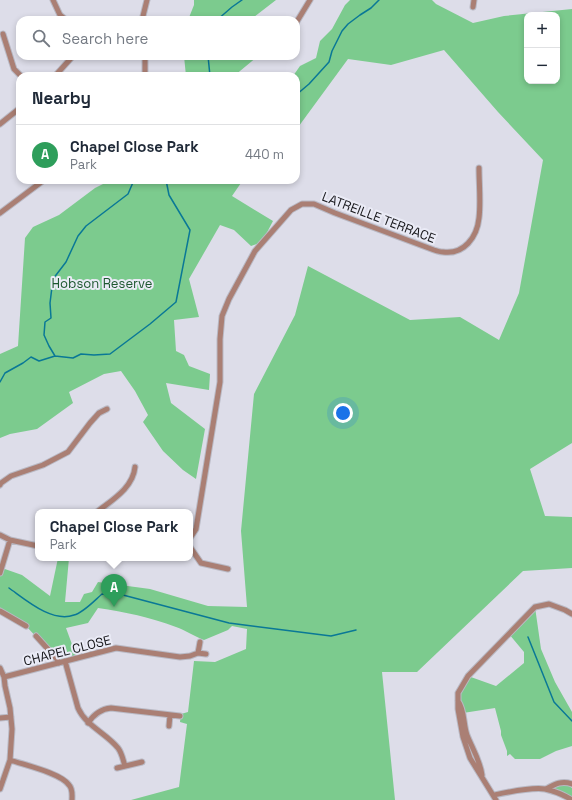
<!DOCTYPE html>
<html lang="en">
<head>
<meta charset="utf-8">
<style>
  body { margin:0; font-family:"Space Grotesk",sans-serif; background:#f6f6f7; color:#1f2937 }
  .controls { position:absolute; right:12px; top:12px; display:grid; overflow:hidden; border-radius:8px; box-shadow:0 2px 6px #0003 }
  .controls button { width:36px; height:36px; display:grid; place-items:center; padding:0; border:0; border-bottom:1px solid #e0e1e3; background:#fff; color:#1f2937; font:20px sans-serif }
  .you { position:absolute; left:343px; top:413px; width:14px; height:14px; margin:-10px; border:3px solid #fff; border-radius:50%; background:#1a73e8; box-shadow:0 0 0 6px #1a73e833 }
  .badge { display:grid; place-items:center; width:26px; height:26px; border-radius:50%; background:#972f14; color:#fff; font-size:13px; font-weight:700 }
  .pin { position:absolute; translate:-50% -33px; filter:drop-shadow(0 1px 2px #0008) }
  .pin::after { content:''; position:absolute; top:21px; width:14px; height:12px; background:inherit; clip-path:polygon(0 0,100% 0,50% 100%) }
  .popup { position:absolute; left:35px; top:509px; width:158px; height:52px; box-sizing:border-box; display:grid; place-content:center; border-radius:8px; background:#fff; filter:drop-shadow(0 1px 3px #0005); font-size:13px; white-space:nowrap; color:#747a83 }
  .popup b { font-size:15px; color:#1f2937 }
  .popup::after { content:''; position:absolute; left:50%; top:100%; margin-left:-8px; border:8px solid transparent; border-top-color:#fff }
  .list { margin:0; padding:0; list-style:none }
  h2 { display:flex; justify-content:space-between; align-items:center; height:52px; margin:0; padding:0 16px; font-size:17px }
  h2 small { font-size:13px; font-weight:400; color:#747a83 }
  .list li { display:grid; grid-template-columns:26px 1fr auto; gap:12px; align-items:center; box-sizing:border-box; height:60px; padding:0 16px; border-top:1px solid #e0e1e3 }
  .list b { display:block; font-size:15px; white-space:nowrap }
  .list p { margin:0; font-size:13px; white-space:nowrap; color:#747a83 }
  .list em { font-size:13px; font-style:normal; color:#747a83 }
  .icon { flex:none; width:22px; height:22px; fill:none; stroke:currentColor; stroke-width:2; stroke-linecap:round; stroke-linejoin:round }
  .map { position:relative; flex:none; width:572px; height:800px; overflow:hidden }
  .search { position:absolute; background:#fff; box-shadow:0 2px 6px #0003; left:16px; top:16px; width:284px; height:44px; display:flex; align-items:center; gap:10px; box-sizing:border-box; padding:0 14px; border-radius:12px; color:#747a83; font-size:15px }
  .panel { position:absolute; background:#fff; box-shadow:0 2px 6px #0003; left:16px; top:72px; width:284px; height:112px; border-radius:12px }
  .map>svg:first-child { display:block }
  .green { fill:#7ccb8e; fill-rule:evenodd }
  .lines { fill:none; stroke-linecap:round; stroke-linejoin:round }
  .stream { stroke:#0a7896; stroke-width:1.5 }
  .minor-casing { stroke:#b9b9c4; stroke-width:7 }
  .minor { stroke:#aa7f74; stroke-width:5 }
  .labels { text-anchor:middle; stroke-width:4; stroke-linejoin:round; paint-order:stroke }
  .street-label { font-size:13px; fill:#17171b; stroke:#eaebf6 }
  .park-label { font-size:13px; fill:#1d582f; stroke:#eaebf6 }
</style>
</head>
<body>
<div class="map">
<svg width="572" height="800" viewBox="0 0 572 800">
  <rect width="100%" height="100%" fill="#dddde9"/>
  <path class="green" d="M194,0h82l-26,20h-62l6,-15z
    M350,0h82l4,4 37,19 31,-7 68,-7v434l-42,26 15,47 27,1v51l-49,3 -106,101h-35l13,128h-264l48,-13 8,-63 -7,-2 1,-8 7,-2 6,-51 21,1 31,-13 1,-20 -15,-3 -4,4 -24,10c-10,-4 -19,-10 -28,-13 -26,-10 -51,-15 -78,-19l-10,15 -22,5 11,30 -18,5 -3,-5 -30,-32 -26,-15v-38l2,-5 20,7 28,21 8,-38h11l-4,44h15l4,-8 8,-2 6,-10 52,7 58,17 39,1 -6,-76 13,-137 41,-79 13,-49 102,54 50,-3 39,23 20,-47 24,-133 -45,-48 -54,-62 -53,15 -43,-6 -52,71v-54h-3l7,-10 16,-8 4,-17 12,-12 13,-24zM527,15h30v66h-30z
    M184,56h74l-24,20h-48z
    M111,180h132l-11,16 41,25 -11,21 -11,4 -17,-16 -14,-5 -31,54 10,38 -25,3 2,31 8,4 5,11 21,8 -1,16 -43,-7 5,20 34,26 -9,50 -13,-9 -20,-19 -20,-29 5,-7 -13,-24 -14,-20 -17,3 -35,18 4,11 -36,26 -27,5 -10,4v-84l18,-8 7,-108 8,-11 26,-12 36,-27z
    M535,607l6,42 14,33 17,30v34l-16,5 -16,8h-25l-5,-5 -3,2v-5l-6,-16v-4l-6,-23 -32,5 -5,-20 10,-17 28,10 28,-23v-11l-15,-18z
    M560,784l8,1 4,3v10l-20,-8v-2z"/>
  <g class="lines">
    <path class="stream" d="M217,20l15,-13 10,-7
      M208,56l2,20
      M296,95l13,-11 20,-22 3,-11 10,-20 6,-7 12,-9 11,-7 8,-8
      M55,356l-6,-10 -5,-11 1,-13 6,-4 -1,-15 3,-24 13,-17 12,-26 8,-10 42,-32 6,-14
      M0,382l5,-9 18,-10 8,-6 8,4 16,-5 18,2 8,-4 13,1 16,-1 40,-30 26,-22 14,-72 -21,-35 -3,-15
      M9,588c17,12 43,35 65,27 9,-2 21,-15 28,-21l21,1 106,28 102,13 25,-6
      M528,637l26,65 18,19"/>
    <defs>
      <path id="minor" d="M53,0l7,15 6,5
        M473,7l1,-7
        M142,20l5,-20
        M296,23l14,-23
        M3,34l11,35 7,7
        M145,56v20
        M55,76l18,-20
        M0,124l20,-16
        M0,213l44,-33
        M0,485l1,-2 10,-7 32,-11 25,-13 22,-29 9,-10 8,-4
        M97,512c15,-12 36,-24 38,-45
        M0,535l10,5 28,6
        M190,538l6,-9 24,-147v-43l2,-23 7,-17 26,-48 36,-41 11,-6h12l21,9 99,37c3,1 6,2 9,2 21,3 34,-15 36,-34 2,-16 0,-34 0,-50
        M190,547l11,16 27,6
        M0,573l10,-33
        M0,611l26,15
        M36,636l20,22 3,5
        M198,653l2,-11
        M65,661l13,47c8,18 28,25 40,40 4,5 5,12 7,18
        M0,668l4,9 1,9 5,22 2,21 -2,31 -10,29
        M4,677l112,-29 64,9 10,-1 8,-3 8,1
        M458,701c7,10 5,23 9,34 5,13 13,25 15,40
        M0,718l11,-1
        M88,723c6,-9 13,-14 23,-15l69,8
        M169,726l1,-11
        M10,760c14,5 51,13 59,25 4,4 3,10 3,15
        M117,768l25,-6
        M546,789c9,-5 16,-9 26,-5
        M494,795c14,-3 37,-8 51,-6 9,2 19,6 27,11
        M496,800l-26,-42 -7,-21 -5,-28v-16l10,-17 67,-69 14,-3 16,6 7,4"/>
    </defs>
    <use href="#minor" class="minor-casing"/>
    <use href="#minor" class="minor"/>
  </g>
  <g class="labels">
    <g class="street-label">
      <text transform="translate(379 217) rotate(21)" y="5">LATREILLE TERRACE</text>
      <text transform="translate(67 650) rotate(-14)" y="5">CHAPEL CLOSE</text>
    </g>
    <g class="park-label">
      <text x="102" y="288">Hobson Reserve</text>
    </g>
  </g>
</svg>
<div class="controls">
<button>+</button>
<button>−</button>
</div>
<div class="you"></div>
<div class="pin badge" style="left:114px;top:607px;background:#2e9e5b">A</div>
<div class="popup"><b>Chapel Close Park</b>Park</div>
<div class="search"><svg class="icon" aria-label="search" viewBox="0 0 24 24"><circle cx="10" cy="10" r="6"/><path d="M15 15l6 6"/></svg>Search here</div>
<section class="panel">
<h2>Nearby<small></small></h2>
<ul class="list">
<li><span class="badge" style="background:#2e9e5b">A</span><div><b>Chapel Close Park</b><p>Park</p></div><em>440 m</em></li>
</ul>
</section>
</div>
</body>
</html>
